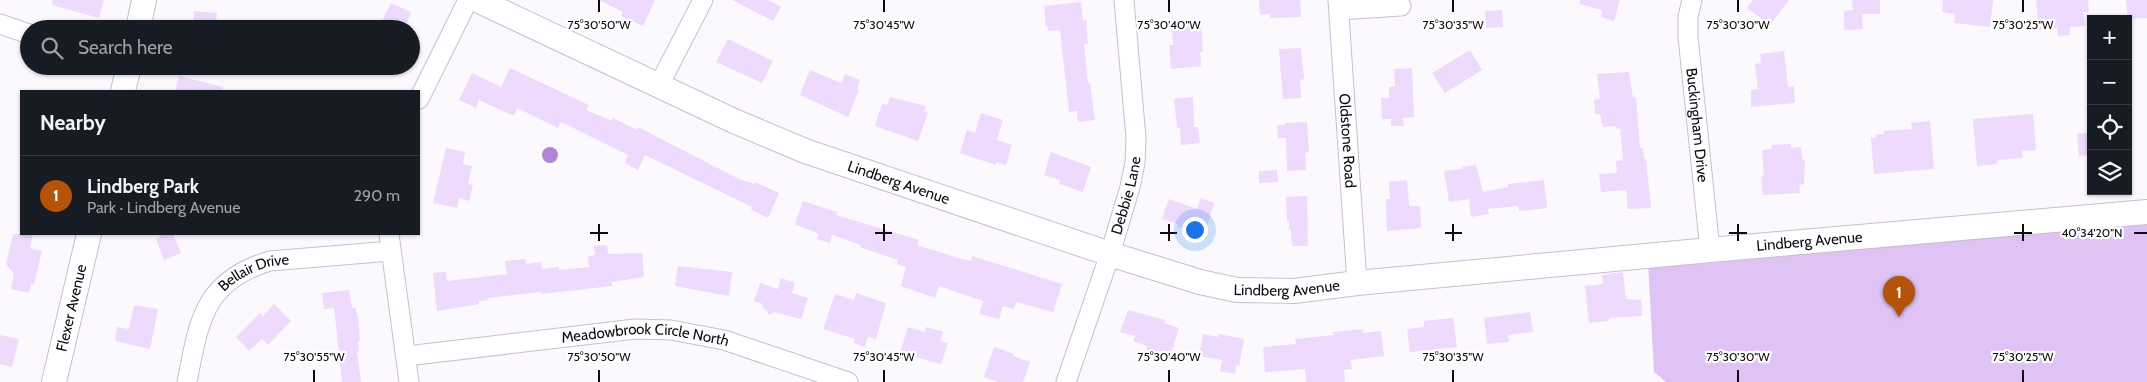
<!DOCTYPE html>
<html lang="en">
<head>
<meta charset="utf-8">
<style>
  body { margin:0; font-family:Cabin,sans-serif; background:#242831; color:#f1f3f6 }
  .controls { position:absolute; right:15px; top:15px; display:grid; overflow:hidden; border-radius:0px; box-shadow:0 1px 4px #0004 }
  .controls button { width:45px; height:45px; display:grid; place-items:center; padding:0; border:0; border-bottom:1px solid #363941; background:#171b24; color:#f1f3f6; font:25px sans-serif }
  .you { position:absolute; left:1194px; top:229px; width:18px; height:18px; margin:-12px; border:4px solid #fff; border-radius:50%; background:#1a73e8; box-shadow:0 0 0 8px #1a73e833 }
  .badge { display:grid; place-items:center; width:32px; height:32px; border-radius:50%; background:#b45309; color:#fff; font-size:16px; font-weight:700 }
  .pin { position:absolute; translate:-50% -41px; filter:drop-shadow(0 1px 2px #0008) }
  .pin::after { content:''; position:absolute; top:26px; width:18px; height:15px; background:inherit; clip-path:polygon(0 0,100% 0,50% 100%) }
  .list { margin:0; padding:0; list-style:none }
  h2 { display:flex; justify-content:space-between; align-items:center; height:65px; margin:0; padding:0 20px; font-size:21px }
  h2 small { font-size:16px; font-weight:400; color:#9ea1a6 }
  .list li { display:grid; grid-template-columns:32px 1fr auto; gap:15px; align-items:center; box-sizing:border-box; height:80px; padding:0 20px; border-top:1px solid #363941 }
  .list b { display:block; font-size:19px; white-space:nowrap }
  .list p { margin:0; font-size:16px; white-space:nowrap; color:#9ea1a6 }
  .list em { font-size:16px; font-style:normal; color:#9ea1a6 }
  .icon { flex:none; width:28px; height:28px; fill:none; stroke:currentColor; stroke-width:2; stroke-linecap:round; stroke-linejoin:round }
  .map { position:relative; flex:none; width:2147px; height:382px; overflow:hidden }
  .search { position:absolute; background:#171b24; box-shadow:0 1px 4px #0004; left:20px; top:20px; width:400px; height:55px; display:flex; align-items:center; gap:12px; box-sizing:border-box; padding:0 18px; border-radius:28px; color:#9ea1a6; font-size:19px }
  .panel { position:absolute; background:#171b24; box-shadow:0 1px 4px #0004; left:20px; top:90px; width:400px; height:145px; border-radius:0px }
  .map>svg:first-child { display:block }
  .green { fill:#dfc3f5 }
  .water { fill:#b384d6 }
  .building { fill:#eddafc }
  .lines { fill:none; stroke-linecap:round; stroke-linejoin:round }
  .minor-casing { stroke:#c8bed0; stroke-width:21 }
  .tertiary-casing { stroke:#c8bed0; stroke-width:26 }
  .minor { stroke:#fff; stroke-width:19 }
  .tertiary { stroke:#fff; stroke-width:24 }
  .ticks { fill:none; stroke:#0e0b11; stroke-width:2 }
  .labels { text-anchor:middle; stroke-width:4.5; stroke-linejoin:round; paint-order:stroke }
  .street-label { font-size:15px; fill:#0e0b11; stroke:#fff }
  .ticks-label { font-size:12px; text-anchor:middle; fill:#0e0b11; stroke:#fff; stroke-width:4.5; stroke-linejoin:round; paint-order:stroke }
</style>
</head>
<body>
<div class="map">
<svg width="2147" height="382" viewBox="0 0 2147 382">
  <rect width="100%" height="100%" fill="#fbf9fd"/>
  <path class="green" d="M2147,221v161h-481l-12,-10 -6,-110z"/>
  <path class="water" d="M542 155a8 8 0 1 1 16 0a8 8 0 1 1-16 0Z"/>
  <path class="building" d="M53,0h51l-5,18 -47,-13z
    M599,0h56l-12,26 -22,-10 2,-4z
    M732,0h36l13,7 -8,14z
    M1259,0h41l1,17 -31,1 -1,-4 -9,1z
    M1580,0h40l-6,21 -13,-4 1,-7 -23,-6z
    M1753,0h36l-19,25 -23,-17z
    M1852,0h28v14h-18l1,15 -19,1v-19l9,-1z
    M1943,0h50l-3,27 -36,-4 1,-9 -13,-2z
    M2036,0h52l1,12h-6l2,14 -15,1v8l-12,1 -1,-8 -18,2z
    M2126,0h21v18l-19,1z
    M1081,2l2,19 3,-1 2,24h-4l4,39h2l5,37 -17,2 -1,-11 -8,1 -9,-82 -12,1v-4h-2l-2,-21z
    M391,3l20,9 -6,17h-27z
    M1502,10l1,17 -17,1 -1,-17z
    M194,11l23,2 -2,16h-22z
    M1201,25l2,26 -3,1 1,14 -30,3 -2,-24h4l-1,-18z
    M728,39l45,22 -11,22 -46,-21z
    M1301,48l3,31 -4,1 1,18 -18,1 -4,-50z
    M1470,50l12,20 -37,23 -13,-20z
    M1784,51l4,36 6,-1 1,17 -44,4v-17l7,-1 -3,-25 6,-1 -1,-9z
    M510,68l79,37 -3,5 26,11 1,-3 24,12 1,-3 101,52 16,5v-2l24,11 -11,25 -17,-8 1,-3 -107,-52 -7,15 -13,-7 3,-8 -67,-33 -3,6 -41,-20 -3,8 -35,-16 -3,8 -17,-8 13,-27 29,14z
    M1412,68l2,49 -11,1 1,8h-13v-7h-9l-1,-21h8v-11l6,-1 -1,-17z
    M810,70l31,13 4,-9 15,6 -3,9 2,1 -11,27 -48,-22z
    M1629,72l4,26 3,-1 4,51h3l1,11 2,-1 5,50 -23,1 -2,-19 -25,2 -2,-18 18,-1 -1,-12 7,-1 -3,-32 -4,1v-3l-13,1 -3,-13h-5l-1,-14 6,-1 -3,-25z
    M179,76l44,11 -1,4h-47z
    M890,97l36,9 -2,5 4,2 -10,28 -43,-15 7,-22 5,1z
    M1193,97l1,30h4l2,16 -19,2 -1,-17h-3l-3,-29z
    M981,113l22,7 -6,20 15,5 -6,20 -10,-3v3l-36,-12 7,-23 8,3z
    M2033,114l3,36 -14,1 1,7 -26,2v4l-20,2 -4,-47z
    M1930,121l4,48 -60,5 -3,-36h5v-4h8v-3l28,-2 -1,-6z
    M1307,122l2,30 -4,1 1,17 -19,1 -1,-33h-8l-1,-13h8v-2z
    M2091,132v23l-12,1 -2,-22z
    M1791,144v4l10,-1 1,12 3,2 -1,23 -5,1 1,8 -37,2 -2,-18 3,-1 -2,-26 10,-1 -1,-4z
    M446,148l19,4 -2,12 9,2 -4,18 5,1 -4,16 -10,-3 -2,10 -24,-5z
    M1051,152l40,15 -8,25 -24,-8 1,-4 -16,-5z
    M1476,165l7,27 25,-5v-3l36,-4 3,28 -28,3 -1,-5 -30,3 1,5 -18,3 -2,-18 -20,3 -5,-31 18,-2v-2z
    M1277,170l1,12 -19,1v-12z
    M1407,180l2,26h11l1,22 -34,3 -1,-19v-13h4l-1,-17z
    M1307,196l1,50h-16l-1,-16h-2v-9h-2l-1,-24z
    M1201,198l13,5 -10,33 -27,-9 1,-3 -16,-5 7,-20 28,10z
    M803,201l34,11 -1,3 83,25 -2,5 41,13 13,3 1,-5 90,28 -9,28 -37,-10 -2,7 -11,-3 -4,13 -20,-5 4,-13 -44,-15 -4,12 -34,-12 5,-19 -9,-3 1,-4 -38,-13 1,-2 -29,-10 -2,8 -13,-4 2,-5 -24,-10z
    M13,234h20l-3,14 12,3 -8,33h-3l-2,9 -18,-4 3,-15 -8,-10z
    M159,234h14l8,19 -17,7 -8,-21 5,-2z
    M607,245l1,9 34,-1 2,24 -32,5v4l-71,8v-2l-54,6 1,2 -9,1v3l-42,7 -4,-38 13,-1 1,9 60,-7 -2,-13 20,-2 1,5 15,-2 1,7 17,-2v3l30,-3 -1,-11 7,-1 -1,-9z
    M678,266l54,6 -3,24 -54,-10z
    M1623,272l3,27 15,1 1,16 -33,2v3l-20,2 -4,-37 18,-2 -1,-9z
    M781,278l14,5 -3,10 16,5 -7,21 -27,-7 -5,3 -2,-5 -5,-2 1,-4 -9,-3 6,-18 18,6z
    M349,290l3,18 3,-1 3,10 2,24h-2l1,11h-2l4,30h-19l-8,-74 -10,1 -2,-16z
    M856,293l30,10 -10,36 -8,-2 -3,10 -12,-4 2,-4 -32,-10 12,-35 19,6z
    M274,304l17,17 -23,24 -6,-6 -13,12 -13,-14 24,-24 3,3z
    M134,305l24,4 -8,40 -35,-8 2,-14 12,2z
    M1128,310l37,10 -1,3 15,5 -9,29 -24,-7 1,-4 -14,-5 2,-5 -15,-4z
    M1530,312l3,20 -25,3 1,7 -22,2 -3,-26z
    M1453,318l4,29 -47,5 -3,-23 17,-2v-6z
    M908,327l17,5 1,-5 17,5 -3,9 8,2 -7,21 -41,-11z
    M1363,329v4l18,-2 3,25 -33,4 1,9 -8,1 1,12h-39l-1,-13 -40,3 -2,-25 33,-3 -1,-5 39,-4 -1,-3z
    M1203,334l15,3 1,-3 25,5 -5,27 -3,-1 -1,9 -15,-3 2,-11 -23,-4z
    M0,335l19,4 -7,28 -12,-3z
    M994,347l20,7 -1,2 17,6 -7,20h-25l-14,-5z"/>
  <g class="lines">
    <defs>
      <g id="minor">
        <path id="s1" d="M1338,0l19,283"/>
        <path id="s2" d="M1692,0l-4,17v20l22,213"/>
        <path d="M1339,10l62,-4"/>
        <path d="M0,24l29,10"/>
        <path d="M659,85l44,-85"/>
        <path d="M419,99l49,-99"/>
        <path d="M389,234l20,148"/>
        <path id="s3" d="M407,356l228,-27 36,1 53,10 124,42"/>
        <path id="s4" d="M187,382c12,-61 16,-101 83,-121l121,-10"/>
        <path id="s5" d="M1066,382l44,-128 20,-67 5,-24 1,-25 -12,-138"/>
      </g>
      <g id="tertiary">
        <path id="s6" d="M477,0l257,121 71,30 305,103 90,28 37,8 57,1 63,-8 353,-33 437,-38"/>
        <path d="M138,29l6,-29"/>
        <path d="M123,91l6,-25"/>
        <path id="s7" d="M54,382l35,-148"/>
      </g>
    </defs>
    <use href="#minor" class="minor-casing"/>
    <use href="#tertiary" class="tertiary-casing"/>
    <use href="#minor" class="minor"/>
    <use href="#tertiary" class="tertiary"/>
  </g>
  <path class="ticks" d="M599,0v12M884,0v12M1169,0v12M1453,0v12M1738,0v12M2023,0v12M599,224v17M884,224v17M1169,224v17M1453,224v17M1738,224v17M2023,224v17M590,233h18M875,233h17M1160,233h17M1445,233h17M1729,233h18M2014,233h18M2134,233h13M314,370v12M599,370v12M884,370v12M1169,370v12M1453,370v12M1738,370v12M2023,370v12"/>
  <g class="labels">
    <g class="street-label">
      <text dy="5" stroke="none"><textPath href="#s2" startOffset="126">Buckingham Drive</textPath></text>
      <text dy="5" stroke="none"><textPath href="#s1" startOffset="141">Oldstone Road</textPath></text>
      <text dy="5" stroke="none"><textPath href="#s6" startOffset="460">Lindberg Avenue</textPath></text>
      <text dy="5" stroke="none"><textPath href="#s5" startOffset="196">Debbie Lane</textPath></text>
      <text dy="5" stroke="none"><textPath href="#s6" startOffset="1390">Lindberg Avenue</textPath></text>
      <text dy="5" stroke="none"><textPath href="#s4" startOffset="139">Bellair Drive</textPath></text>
      <text dy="5" stroke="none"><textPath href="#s6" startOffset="865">Lindberg Avenue</textPath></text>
      <text dy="5" stroke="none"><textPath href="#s7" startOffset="76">Flexer Avenue</textPath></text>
      <text dy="5" stroke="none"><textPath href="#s3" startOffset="240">Meadowbrook Circle North</textPath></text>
    </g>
  </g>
  <g class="ticks-label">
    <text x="599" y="29">75°30'50"W</text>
    <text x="884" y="29">75°30'45"W</text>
    <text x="1169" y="29">75°30'40"W</text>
    <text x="1453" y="29">75°30'35"W</text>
    <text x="1738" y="29">75°30'30"W</text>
    <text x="2023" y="29">75°30'25"W</text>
    <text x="2092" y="237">40°34'20"N</text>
    <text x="314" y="361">75°30'55"W</text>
    <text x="599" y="361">75°30'50"W</text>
    <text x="884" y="361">75°30'45"W</text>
    <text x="1169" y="361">75°30'40"W</text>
    <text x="1453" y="361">75°30'35"W</text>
    <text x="1738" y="361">75°30'30"W</text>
    <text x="2023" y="361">75°30'25"W</text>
  </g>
</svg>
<div class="controls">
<button>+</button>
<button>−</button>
<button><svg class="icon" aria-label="locate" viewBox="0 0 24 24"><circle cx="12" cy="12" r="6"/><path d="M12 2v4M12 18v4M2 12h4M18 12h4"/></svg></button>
<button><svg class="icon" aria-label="layers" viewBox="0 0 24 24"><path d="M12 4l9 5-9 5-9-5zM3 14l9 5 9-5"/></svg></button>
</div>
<div class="you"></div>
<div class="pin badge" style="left:1899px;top:317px">1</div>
<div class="search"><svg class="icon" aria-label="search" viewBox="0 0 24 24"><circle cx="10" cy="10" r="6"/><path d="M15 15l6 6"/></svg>Search here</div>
<section class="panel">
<h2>Nearby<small></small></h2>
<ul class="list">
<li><span class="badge">1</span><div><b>Lindberg Park</b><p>Park · Lindberg Avenue</p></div><em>290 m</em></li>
</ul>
</section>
</div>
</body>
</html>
